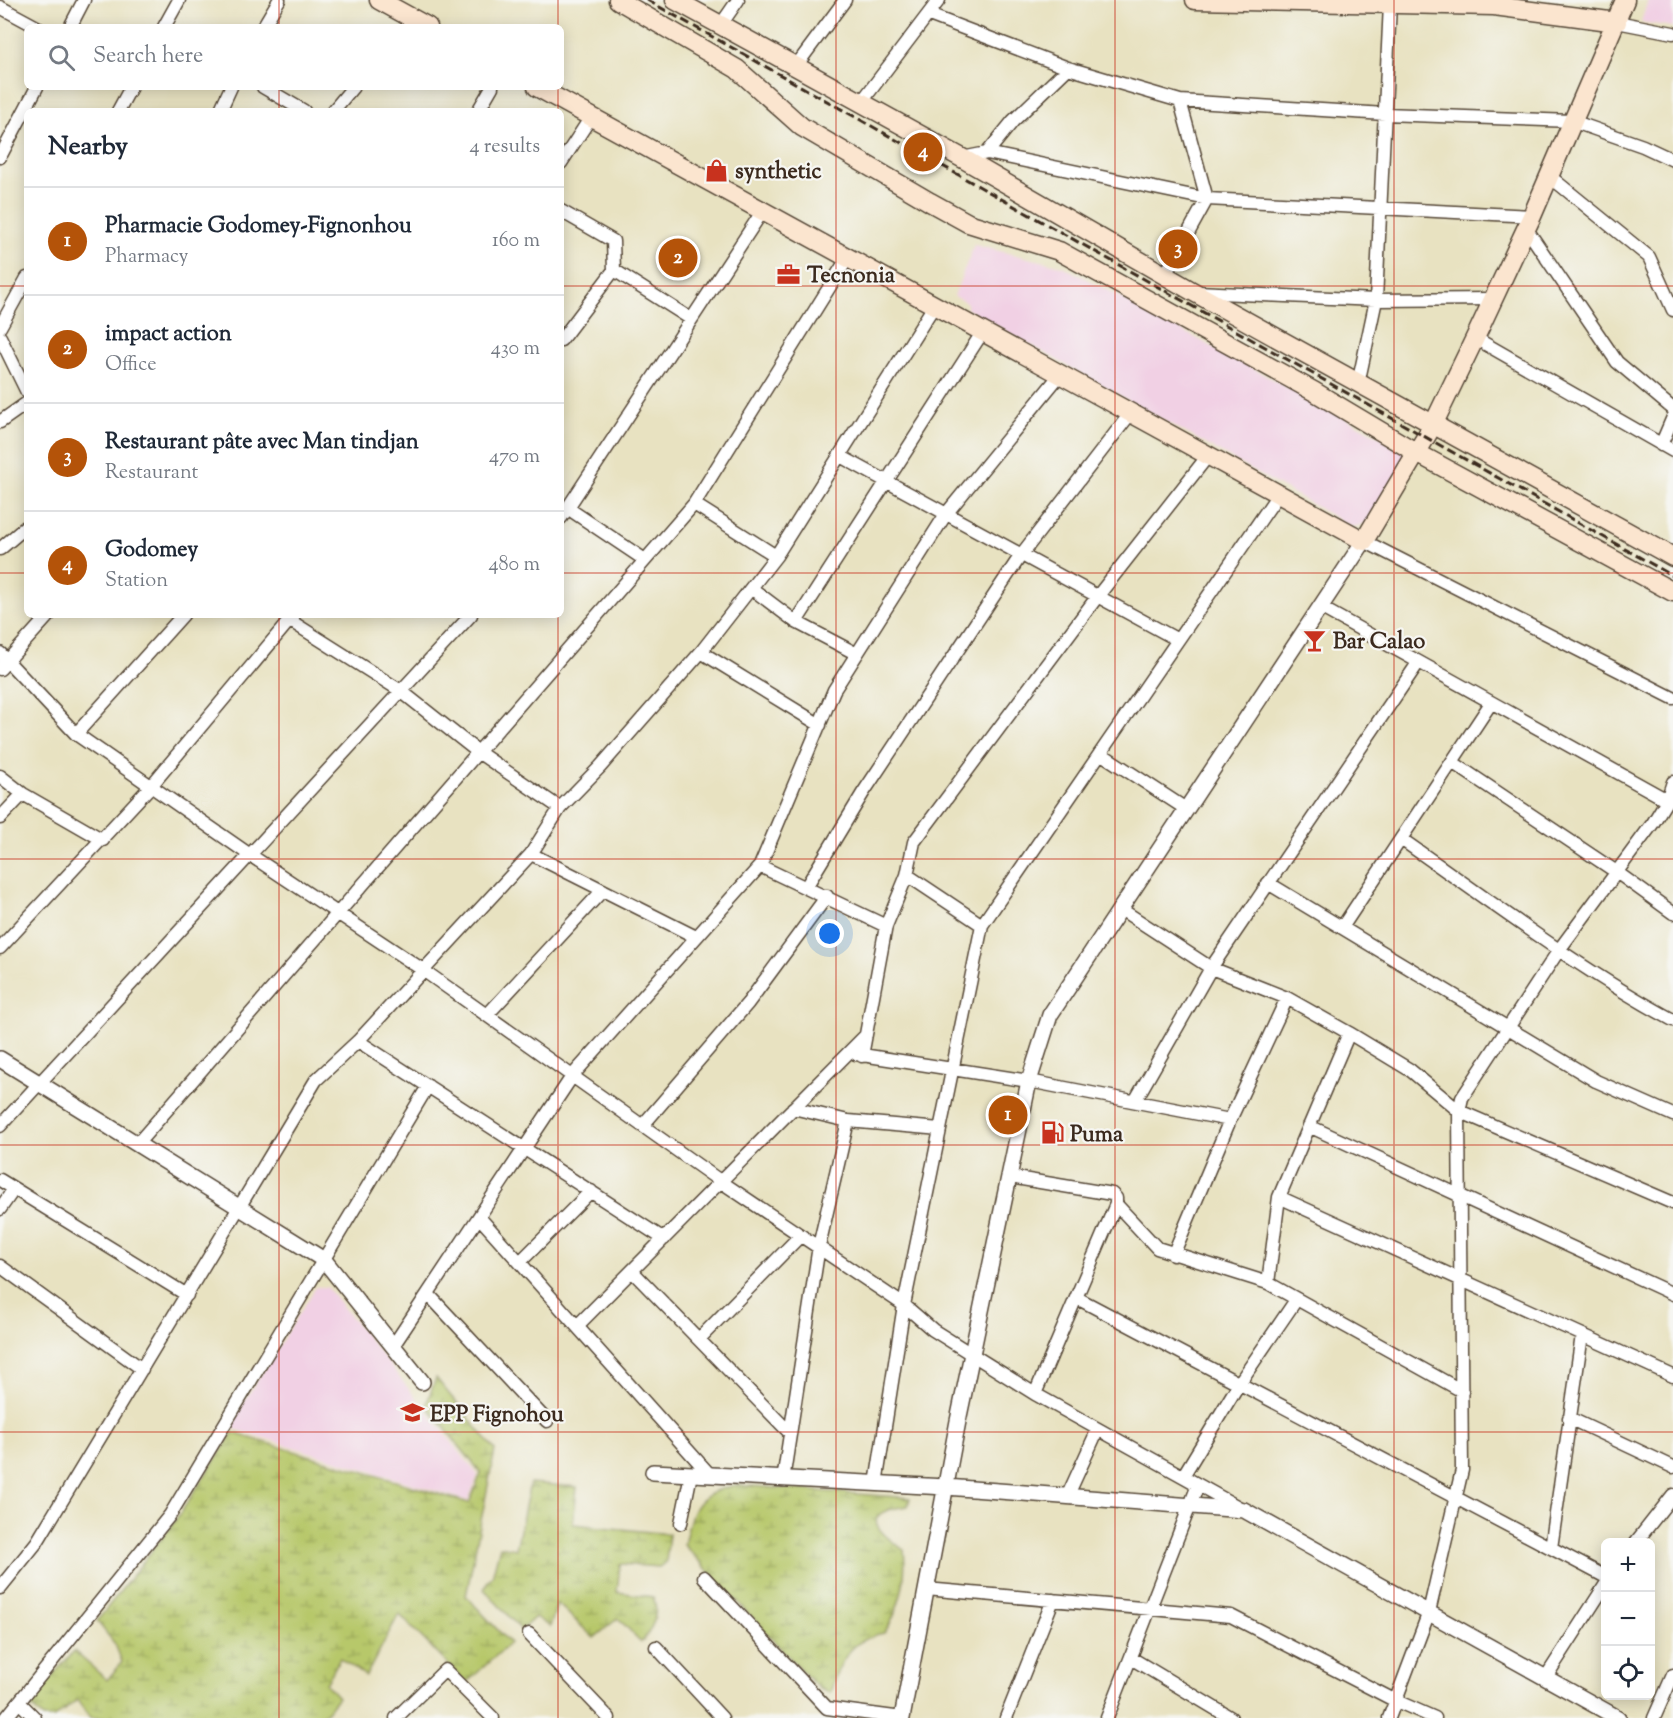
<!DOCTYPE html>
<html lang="en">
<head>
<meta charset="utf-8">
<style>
  body { margin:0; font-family:"Sorts Mill Goudy",serif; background:#f6f6f7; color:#1f2937 }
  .controls { position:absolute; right:18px; bottom:18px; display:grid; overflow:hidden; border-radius:9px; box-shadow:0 3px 15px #0003 }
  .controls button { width:54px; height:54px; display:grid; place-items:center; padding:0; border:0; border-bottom:2px solid #e0e1e3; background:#fff; color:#1f2937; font:30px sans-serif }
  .you { position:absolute; left:830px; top:934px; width:21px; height:21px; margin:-15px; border:4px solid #fff; border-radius:50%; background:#1a73e8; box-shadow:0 0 0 9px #1a73e833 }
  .badge { display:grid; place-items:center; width:39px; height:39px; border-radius:50%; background:#b45309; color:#fff; font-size:20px; font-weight:700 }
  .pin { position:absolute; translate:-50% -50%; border:3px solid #fff; box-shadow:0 2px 6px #0006 }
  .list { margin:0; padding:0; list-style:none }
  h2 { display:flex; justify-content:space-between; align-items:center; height:78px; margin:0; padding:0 24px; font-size:26px }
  h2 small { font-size:20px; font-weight:400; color:#747a83 }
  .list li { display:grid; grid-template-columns:39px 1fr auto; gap:18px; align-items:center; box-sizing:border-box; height:108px; padding:0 24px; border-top:2px solid #e0e1e3 }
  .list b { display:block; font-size:22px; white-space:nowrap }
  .list p { margin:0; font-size:20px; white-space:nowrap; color:#747a83 }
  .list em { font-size:20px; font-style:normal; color:#747a83 }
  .icon { flex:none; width:33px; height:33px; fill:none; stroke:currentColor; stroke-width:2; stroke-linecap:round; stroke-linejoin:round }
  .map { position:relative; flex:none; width:1673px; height:1718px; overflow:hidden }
  .search { position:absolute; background:#fff; box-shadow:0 3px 15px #0003; left:24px; top:24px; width:540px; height:66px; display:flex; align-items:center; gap:15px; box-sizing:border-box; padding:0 21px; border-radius:9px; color:#747a83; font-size:22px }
  .panel { position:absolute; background:#fff; box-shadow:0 3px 15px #0003; left:24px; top:108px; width:540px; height:510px; border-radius:9px }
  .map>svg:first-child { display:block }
  .built { fill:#f1d0e4 }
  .wetland { fill:url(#wetland-marsh); stroke:#797944; stroke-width:1.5 }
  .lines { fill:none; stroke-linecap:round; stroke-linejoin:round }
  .minor-casing { stroke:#554636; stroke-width:15 }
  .tertiary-casing { stroke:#554636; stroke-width:18 }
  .secondary-casing { stroke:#554636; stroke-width:21 }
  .minor { stroke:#fff; stroke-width:12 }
  .tertiary { stroke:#fff; stroke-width:15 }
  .secondary { stroke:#fbe5cf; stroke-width:18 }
  .rail { stroke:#3b2a1e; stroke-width:3; stroke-dasharray:9 4.5; stroke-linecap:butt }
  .grid { fill:none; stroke:#c8321e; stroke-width:1.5; stroke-opacity:0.55 }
  .labels { text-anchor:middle; stroke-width:4.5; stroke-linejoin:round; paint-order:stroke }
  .poi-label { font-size:22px; font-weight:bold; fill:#3b2a1e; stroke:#f6f6f2; text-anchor:start }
</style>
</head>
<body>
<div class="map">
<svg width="1673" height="1718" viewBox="0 0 1673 1718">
  <defs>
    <pattern id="wetland-marsh" width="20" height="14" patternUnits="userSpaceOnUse" patternTransform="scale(1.5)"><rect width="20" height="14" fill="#b7c86b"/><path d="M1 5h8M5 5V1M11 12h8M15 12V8" fill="none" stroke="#96a357"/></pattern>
  </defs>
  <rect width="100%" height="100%" fill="#f6f6f2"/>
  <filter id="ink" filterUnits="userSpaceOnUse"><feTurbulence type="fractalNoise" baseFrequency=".0167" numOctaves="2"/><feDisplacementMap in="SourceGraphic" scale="12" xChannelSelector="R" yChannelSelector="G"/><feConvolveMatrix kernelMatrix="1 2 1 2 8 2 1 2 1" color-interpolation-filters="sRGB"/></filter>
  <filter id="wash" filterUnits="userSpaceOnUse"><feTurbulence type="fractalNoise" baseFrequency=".008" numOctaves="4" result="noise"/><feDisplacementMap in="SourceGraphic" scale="24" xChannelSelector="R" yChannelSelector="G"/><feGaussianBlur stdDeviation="1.35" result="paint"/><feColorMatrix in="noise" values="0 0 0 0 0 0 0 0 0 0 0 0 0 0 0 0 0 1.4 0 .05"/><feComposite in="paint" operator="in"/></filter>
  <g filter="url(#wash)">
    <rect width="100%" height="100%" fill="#e8e2c1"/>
    <path class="built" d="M1648,0h25v27l-32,-5z
      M974,245l88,21 352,189 -44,68 -18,4 -385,-218v-6l-13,-7z
      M316,1287h11l151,188 -10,26 -240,-74z"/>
    <path class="wetland" d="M436,1378l59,72 -29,146 44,47 -44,40 -67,-69 -33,62 -26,-18 -14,26 12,13 -17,21h-231l-13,-18 -23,18h-11l-15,-15 46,-52 33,29 15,-18 -7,-18 -18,-23 78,-100 58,-88 236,70 12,-30 -55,-68z
      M530,1483l47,4 -4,37 96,10 -3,28 -7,5 -39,-3 -3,28 36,5c7,15 -1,34 -12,45l-23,-24 -24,20 -37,-35 -7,24 -15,-10 -14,13 -37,-41 4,-9 4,-3 8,-31 16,3z
      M737,1485l173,13 -2,8c-48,6 -35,23 -4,44 3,28 -4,61 -20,83 -34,6 -45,29 -54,60l-11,-4 -135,-144c8,-38 12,-52 53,-60z"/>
  </g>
  <g filter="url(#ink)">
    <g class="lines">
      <defs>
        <path id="minor" d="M0,7l37,20
          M929,15l139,53 112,33 205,13 187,7 71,25 30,14
          M1617,22l56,11
          M720,26l18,-26
          M70,27l14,-27
          M164,27l15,-27
          M263,27l16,-27
          M796,66l49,-66
          M263,87l41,24
          M860,104l79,-104
          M118,111l13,-24
          M220,111l11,-24
          M333,111l20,-24
          M478,111l14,-24
          M987,153l26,-32 55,-53
          M0,157l37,-70
          M962,158l25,-5 220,46 325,17
          M561,163l30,-46
          M1548,175l101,82 24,53
          M561,211l52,30 1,29 77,49
          M1526,228l91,134 56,47
          M1165,275l42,-76 -27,-98
          M1197,292l179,8 118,-1
          M0,327l27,-49
          M0,337l27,55
          M1475,338l198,113
          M561,340l53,-70
          M1358,384l18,-84 14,-296
          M0,422l27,-19
          M1661,445l12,-28
          M840,456l338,184
          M694,504l82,52
          M569,509l76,51
          M561,518l201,-306
          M1364,541l309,157
          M0,549l27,-23
          M751,588l45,34 61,32
          M1320,607l347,193
          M289,620l112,71 77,61 82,56
          M796,622l186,-289
          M701,652l119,73
          M0,653l76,81 174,121 173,115 297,211 184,124 29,25 102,64 205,114
          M0,669l49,-54
          M76,734l107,-119
          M1100,753l86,56
          M1452,762l163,109 58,42
          M0,776l23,18 80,46
          M0,818l23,-24
          M1401,839c89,62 176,129 272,181
          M531,854l165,83
          M760,866l126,60
          M907,875l75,50
          M1268,883l328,198 77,34
          M806,887l57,-94 158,-238 109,-141
          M1119,908l92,60 76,30 62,35 61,37 49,41 214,92
          M1343,926l148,-223
          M0,948l151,-162 143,-171
          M487,1015l116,-125
          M358,1041l306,198
          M856,1054l173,27 201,39
          M862,1056l24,-130 21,-51 7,-33 183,-245 110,-140
          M1135,1101l76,-133 207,-305
          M793,1108l55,13 92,8
          M643,1125l105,-122 79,-107
          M0,1126l471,-511
          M1309,1126l364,168
          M138,1143l556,-639 153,-245
          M1010,1177l102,17 4,4v6l-81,190
          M0,1180l187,115
          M1279,1197l394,179
          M1116,1204l41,44 111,35 194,108
          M0,1209l14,-20
          M479,1217l232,259
          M1173,1255l57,-135 57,-122
          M520,1262l71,-71
          M0,1266l142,103
          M632,1271l157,161
          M1268,1283l11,-86 70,-164
          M428,1294l119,127
          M1077,1298l529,279
          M577,1326l289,-291
          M699,1339l101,-103
          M393,1346l180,-271 187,-209 74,-176 112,-176 113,-138
          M1569,1418l104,49
          M1183,1476l57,-94 56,-82
          M783,1480l36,-234 29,-125
          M876,1484l28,-179 78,-380 295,-429
          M1067,1497l31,-68
          M681,1523l10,-49
          M1636,1542l37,-47
          M1551,1548l31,-213
          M704,1577l123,131 75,10
          M0,1588l37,-46 279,-462 42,-39 173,-187 29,-46 40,-41 101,-115 75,-96 158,-250
          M926,1589l305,27 163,84 41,18
          M529,1634l80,84
          M656,1647l66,71
          M1131,1658l100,60
          M1546,1677l60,-93
          M19,1702l16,16
          M6,1718l164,-203 258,-429
          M396,1718l49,-48 48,48
          M1006,1718l47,-118
          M1107,1718l91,-233
          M1389,1718l40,-106 33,-142 -3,-359 3,-13 97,-148 94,-127 14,-23 6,-18
          M1654,1718l19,-43"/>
        <path id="tertiary" d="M0,1059l324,201 98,122
          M653,1472l293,15 298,23 374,208
          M902,1718l56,-297 71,-340 21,-66 314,-474"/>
        <path id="secondary" d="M379,0l49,27
          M618,0l119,69 65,58 128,75 38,21 91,28 256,141 102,61 256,139
          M675,0l287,158 230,133 481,266
          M1195,0l299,6 123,16
          M537,87l827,454 69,-116 42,-87 57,-122 93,-216"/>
      </defs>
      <use href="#minor" class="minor-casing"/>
      <use href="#tertiary" class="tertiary-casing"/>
      <use href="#secondary" class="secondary-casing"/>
      <use href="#minor" class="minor"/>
      <use href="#tertiary" class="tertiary"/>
      <use href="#secondary" class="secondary"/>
      <path class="rail" d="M647,0l1026,576"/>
    </g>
  </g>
  <path class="grid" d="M279,0v27M558,0v27M836,0v1718M1115,0v1718M1394,0v1718M279,87v24M558,87v24M0,286h27M561,286h1112M0,573h27M561,573h1112M279,615v1103M558,615v1103M0,859h1673M0,1145h1673M0,1432h1673"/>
  <defs>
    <symbol id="shop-bare" viewBox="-9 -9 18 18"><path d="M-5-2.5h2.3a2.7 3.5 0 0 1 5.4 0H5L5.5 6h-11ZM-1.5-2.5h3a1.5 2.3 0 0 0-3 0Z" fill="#c8321e" stroke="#f6f6f2" stroke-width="2.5" paint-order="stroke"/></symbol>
    <symbol id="office-bare" viewBox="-9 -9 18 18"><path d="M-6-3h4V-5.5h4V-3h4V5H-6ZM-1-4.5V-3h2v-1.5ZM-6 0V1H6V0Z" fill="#c8321e" stroke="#f6f6f2" stroke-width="2.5" paint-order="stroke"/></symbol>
    <symbol id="bar-bare" viewBox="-9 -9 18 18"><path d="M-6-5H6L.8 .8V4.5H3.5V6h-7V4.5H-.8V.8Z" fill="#c8321e" stroke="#f6f6f2" stroke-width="2.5" paint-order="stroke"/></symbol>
    <symbol id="fuel-bare" viewBox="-9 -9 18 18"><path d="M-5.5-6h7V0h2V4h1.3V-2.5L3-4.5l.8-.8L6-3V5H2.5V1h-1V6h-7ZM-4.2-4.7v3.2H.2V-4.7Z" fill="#c8321e" stroke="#f6f6f2" stroke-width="2.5" paint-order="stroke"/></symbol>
    <symbol id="school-bare" viewBox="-9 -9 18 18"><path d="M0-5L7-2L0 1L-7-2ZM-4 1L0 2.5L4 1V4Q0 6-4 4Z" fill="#c8321e" stroke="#f6f6f2" stroke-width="2.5" paint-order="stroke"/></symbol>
  </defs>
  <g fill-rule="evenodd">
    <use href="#shop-bare" x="700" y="154" width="33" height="33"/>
    <use href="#office-bare" x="772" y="258" width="33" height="33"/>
    <use href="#bar-bare" x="1298" y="624" width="33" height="33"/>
    <use href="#fuel-bare" x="1036" y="1116" width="33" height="33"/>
    <use href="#school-bare" x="396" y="1396" width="33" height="33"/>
  </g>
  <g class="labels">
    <g class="poi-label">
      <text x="735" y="178">synthetic</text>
      <text x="807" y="282">Tecnonia</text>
      <text x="1333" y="648">Bar Calao</text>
      <text x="1070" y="1141">Puma</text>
      <text x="430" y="1421">EPP Fignohou</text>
    </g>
  </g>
</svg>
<div class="controls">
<button>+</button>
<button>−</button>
<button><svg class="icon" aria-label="locate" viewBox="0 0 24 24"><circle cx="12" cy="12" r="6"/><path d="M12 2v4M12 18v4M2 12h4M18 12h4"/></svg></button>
</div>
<div class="you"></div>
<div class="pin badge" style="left:1008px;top:1115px">1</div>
<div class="pin badge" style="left:678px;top:258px">2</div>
<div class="pin badge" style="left:1178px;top:249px">3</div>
<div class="pin badge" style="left:923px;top:152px">4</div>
<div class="search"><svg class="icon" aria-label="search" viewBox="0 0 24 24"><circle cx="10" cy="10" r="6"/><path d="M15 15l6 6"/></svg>Search here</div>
<section class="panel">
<h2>Nearby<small>4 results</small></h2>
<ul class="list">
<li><span class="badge">1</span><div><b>Pharmacie Godomey-Fignonhou</b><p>Pharmacy</p></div><em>160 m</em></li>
<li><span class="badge">2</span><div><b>impact action</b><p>Office</p></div><em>430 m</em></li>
<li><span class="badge">3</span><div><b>Restaurant pâte avec Man tindjan</b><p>Restaurant</p></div><em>470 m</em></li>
<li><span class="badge">4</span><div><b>Godomey</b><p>Station</p></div><em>480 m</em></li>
</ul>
</section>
</div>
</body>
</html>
